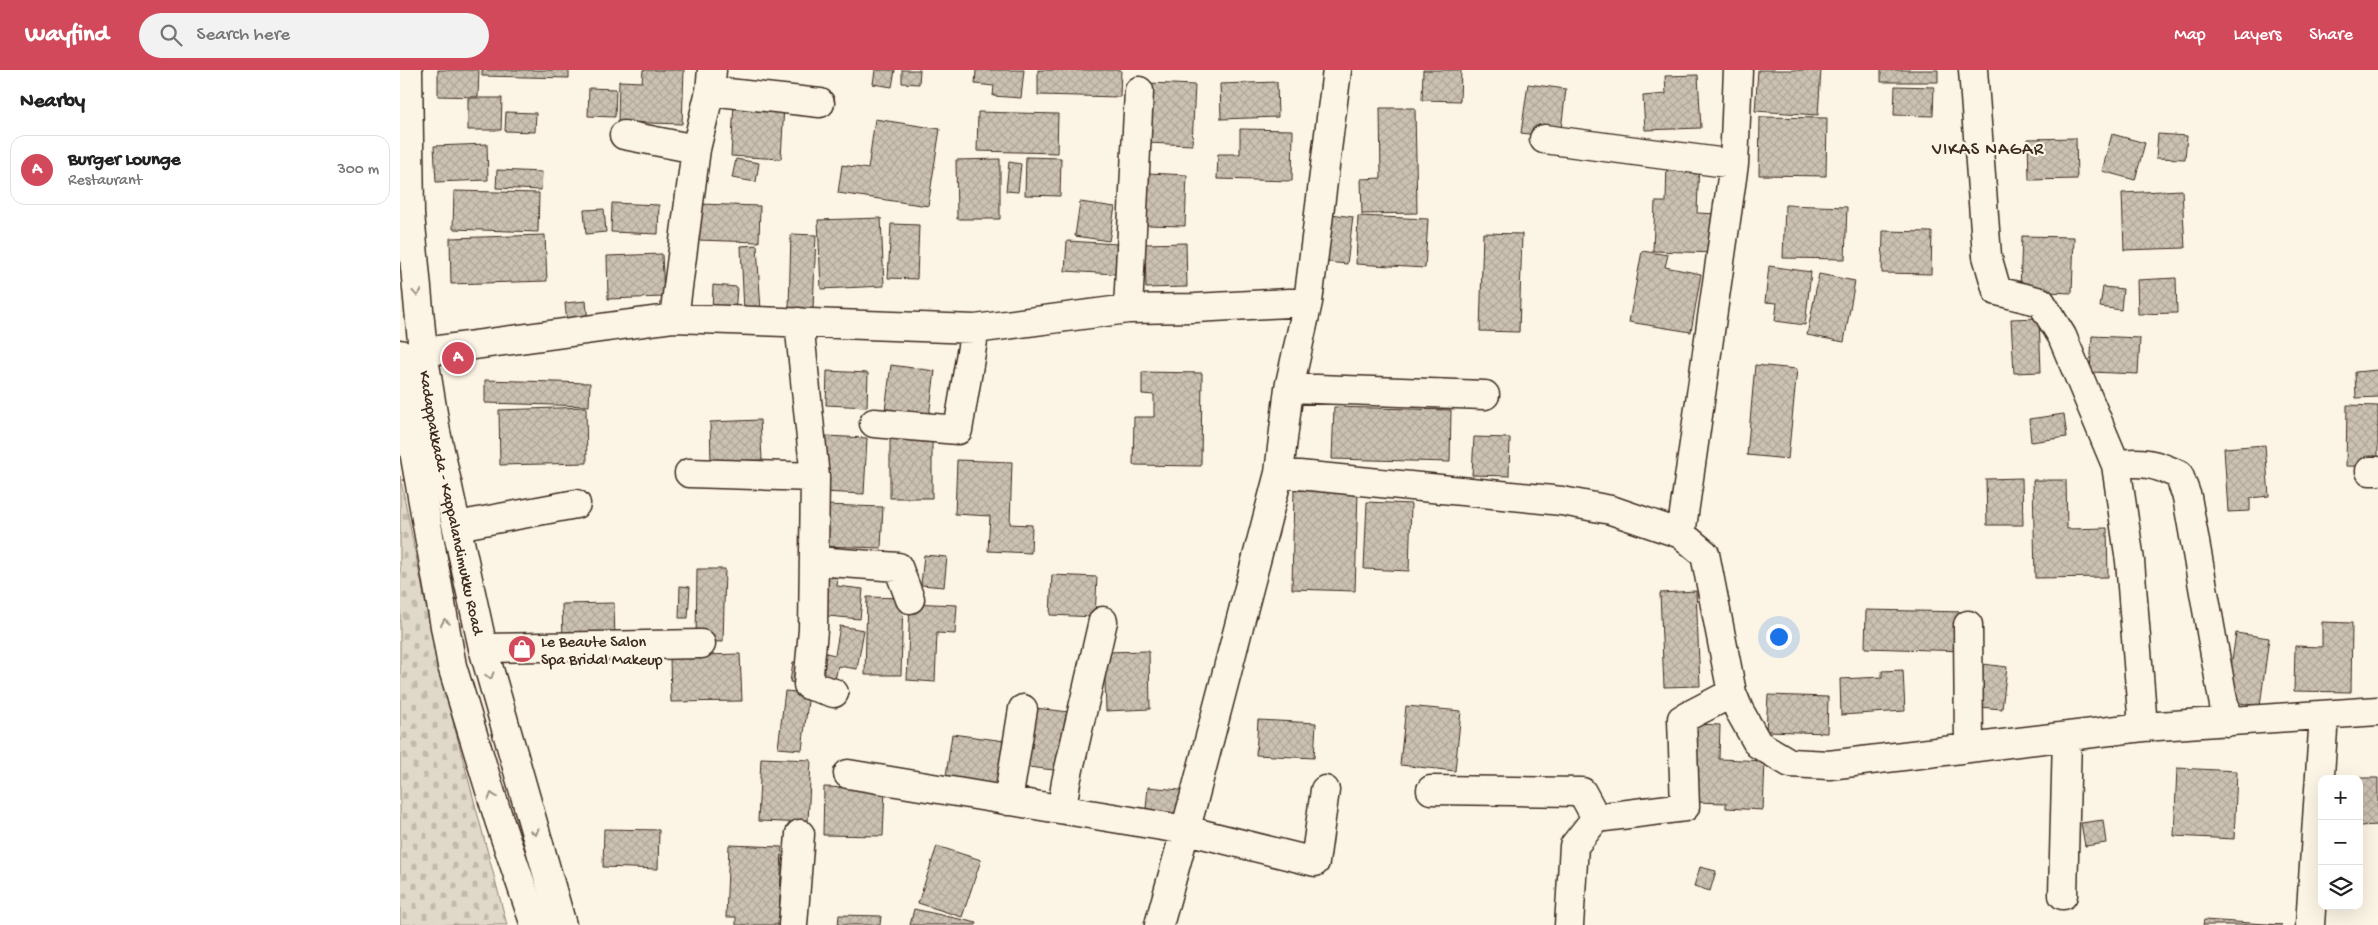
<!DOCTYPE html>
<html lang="en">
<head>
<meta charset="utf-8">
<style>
  body { margin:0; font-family:"Gochi Hand",sans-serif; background:#f2f2f2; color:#222 }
  .controls { position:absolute; right:15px; bottom:15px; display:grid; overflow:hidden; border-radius:10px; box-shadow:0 5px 20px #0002 }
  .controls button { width:45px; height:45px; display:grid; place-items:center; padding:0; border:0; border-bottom:1px solid #e0e0e0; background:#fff; color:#222; font:25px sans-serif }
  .you { position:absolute; left:1378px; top:566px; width:18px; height:18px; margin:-12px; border:4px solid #fff; border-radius:50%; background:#1a73e8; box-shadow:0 0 0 8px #1a73e833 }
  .badge { display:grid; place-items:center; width:32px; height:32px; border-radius:50%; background:#d1495b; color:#fff; font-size:16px; font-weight:700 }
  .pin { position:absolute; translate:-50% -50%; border:2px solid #fff; box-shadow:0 1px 5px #0006 }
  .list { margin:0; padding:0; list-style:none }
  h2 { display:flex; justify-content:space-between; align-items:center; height:65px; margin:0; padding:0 20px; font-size:21px }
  h2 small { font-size:16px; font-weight:400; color:#767676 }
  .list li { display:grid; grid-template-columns:32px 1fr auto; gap:15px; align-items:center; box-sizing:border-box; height:70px; margin:0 10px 10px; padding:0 10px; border:1px solid #e0e0e0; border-radius:15px }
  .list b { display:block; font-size:19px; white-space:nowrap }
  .list p { margin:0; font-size:16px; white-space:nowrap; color:#767676 }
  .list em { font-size:16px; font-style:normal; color:#767676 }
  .icon { flex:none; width:28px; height:28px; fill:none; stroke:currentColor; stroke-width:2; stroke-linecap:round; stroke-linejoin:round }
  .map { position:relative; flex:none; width:1978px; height:855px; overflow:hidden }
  header { display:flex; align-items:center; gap:30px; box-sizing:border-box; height:70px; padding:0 25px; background:#d1495b; color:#fff }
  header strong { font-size:24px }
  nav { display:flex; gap:28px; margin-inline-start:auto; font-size:18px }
  .search { width:350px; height:45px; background:#f2f2f2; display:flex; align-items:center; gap:12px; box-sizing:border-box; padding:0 18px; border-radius:28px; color:#767676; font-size:19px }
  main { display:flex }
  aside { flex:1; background:#fff }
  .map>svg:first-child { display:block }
  .cemetery { fill:url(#cemetery-stones); stroke:#8e8173 }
  .building { fill:url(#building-cross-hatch); stroke:#3b2a1e }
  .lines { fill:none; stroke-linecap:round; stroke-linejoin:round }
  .minor-casing { stroke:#3b2a1e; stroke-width:31 }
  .secondary-casing { stroke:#3b2a1e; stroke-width:31 }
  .minor { stroke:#fcf5e5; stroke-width:28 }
  .secondary { stroke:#fcf5e5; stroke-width:28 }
  .oneway { stroke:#9c9082 }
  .labels { text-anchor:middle; stroke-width:4.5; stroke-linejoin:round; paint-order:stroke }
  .street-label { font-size:16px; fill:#3b2a1e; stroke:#fcf5e5 }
  .poi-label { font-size:16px; fill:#3b2a1e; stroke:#fcf5e5; text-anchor:start }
  .neighbourhood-label { font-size:18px; letter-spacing:1px; fill:#3b2a1e; stroke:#fcf5e5 }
</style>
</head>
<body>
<header>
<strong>Wayfind</strong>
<div class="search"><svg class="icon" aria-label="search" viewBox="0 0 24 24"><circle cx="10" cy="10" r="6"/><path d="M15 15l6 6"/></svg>Search here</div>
<nav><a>Map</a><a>Layers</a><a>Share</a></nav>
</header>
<main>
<aside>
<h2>Nearby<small></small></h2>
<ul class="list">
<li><span class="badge">A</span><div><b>Burger Lounge</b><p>Restaurant</p></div><em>300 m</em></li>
</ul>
</aside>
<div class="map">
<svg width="1978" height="855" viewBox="0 0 1978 855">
  <defs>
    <pattern id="cemetery-stones" width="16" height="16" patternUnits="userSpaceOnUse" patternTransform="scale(1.25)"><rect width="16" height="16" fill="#e0d8c8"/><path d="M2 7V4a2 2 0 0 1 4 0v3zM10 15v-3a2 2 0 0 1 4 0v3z" fill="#c1baab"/></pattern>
    <pattern id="building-cross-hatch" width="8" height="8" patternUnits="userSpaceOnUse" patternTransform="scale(1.25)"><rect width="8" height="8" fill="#ccc2b3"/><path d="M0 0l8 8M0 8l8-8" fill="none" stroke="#b0a79a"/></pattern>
  </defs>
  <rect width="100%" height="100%" fill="#fcf5e5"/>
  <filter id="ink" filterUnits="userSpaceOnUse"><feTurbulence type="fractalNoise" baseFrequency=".02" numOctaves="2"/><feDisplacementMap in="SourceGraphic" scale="10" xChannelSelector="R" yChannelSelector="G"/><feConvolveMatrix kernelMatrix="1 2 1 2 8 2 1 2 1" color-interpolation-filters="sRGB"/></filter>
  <g filter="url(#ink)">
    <path class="cemetery" d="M0,406l37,185 70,264h-107z"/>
    <path class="building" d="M38,0h41l-1,27 -40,-1z
      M82,0h87v8l-87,-2z
      M243,0h41l-2,54 -64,-2 1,-41 23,1z
      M475,0h20l-3,17 -19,-3z
      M502,0h18l-1,14 -17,-1z
      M576,0h48l-3,28 -28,-2 1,-10 -19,-2z
      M638,0h83l-1,27 -82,-2z
      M1023,0h38l-1,31 -38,-1z
      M1358,0h63l-3,45 -63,-4z
      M1481,0h57v12h-57z
      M1298,5l3,53 -56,2 -2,-34 23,-2 -1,-18z
      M877,12l1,35 -57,2 -1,-35z
      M749,13l46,2 -3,60 -46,-2z
      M1128,14l38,5 -6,49 -39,-5z
      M1495,16l39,1 -1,29 -39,-1z
      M189,18l27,1 -1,28 -27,-1z
      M68,28h34l-1,32h-33z
      M334,34l50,2 -3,53 -50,-3z
      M980,38h35l2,105 -55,1 -1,-35 20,-1z
      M106,42l30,1 -1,19 -30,-1z
      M578,42l80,2 -1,39 -80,-2z
      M1360,47l67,1 -1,58 -67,-1z
      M475,49l65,10 -12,77 -90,-13 4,-28 26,4z
      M840,59l53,1 -1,51 -75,-2 1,-25h22z
      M1712,64l33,9 -10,37 -33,-9z
      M1758,64l29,2 -2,23 -29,-1z
      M1676,68l1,41 -48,1 -1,-41z
      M87,74l1,36 -52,2 -2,-36z
      M626,87l35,1 -1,38 -35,-1z
      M336,89l23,4 -3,19 -24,-4z
      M600,89v60h-43l-1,-59z
      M1267,90l32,1 -2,52 22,1 -2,39 -64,-2 2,-49h11z
      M609,92l12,2 -3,28 -12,-1z
      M97,100l45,2 -1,18 -45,-2z
      M748,103l39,2 -2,51 -39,-1z
      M1782,120l3,58 -61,2 -2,-57z
      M54,121l85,2 -1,39 -85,-3z
      M680,132l35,5 -6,34 -34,-5z
      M212,133l47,2 -1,29 -47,-2z
      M298,134l62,2 -1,36 -62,-2z
      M1385,135l62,2 -2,52 -62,-1z
      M204,139l2,23 -20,2 -2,-24z
      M931,144l22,3 -6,47 -21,-2z
      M958,146l70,3 -3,49 -69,-4z
      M481,148l3,68 -63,3 -3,-69z
      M491,154l28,1 -2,54 -29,-1z
      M1483,161l49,1 -1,42 -49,-1z
      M1083,163l39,1 -3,98 -39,-1z
      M391,164l25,1 -3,74 -24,-1z
      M145,165l2,46 -96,3 -1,-46z
      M1622,166l52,1 -2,56 -52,-2z
      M667,171l50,3 -2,30 -50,-3z
      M786,173l1,44 -41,1 -1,-44z
      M357,175l4,66 -17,1 -3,-66z
      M1242,181l26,4 -3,12 36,7 -10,58 -62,-10z
      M262,184l2,43 -56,2 -1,-43z
      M1369,196l42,6 -6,53 -30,-4 2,-18 -12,-1z
      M1419,204l36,7 -11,61 -37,-7z
      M1776,208l1,35 -39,1 -1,-34z
      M313,215l24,2 -2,27 -23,-1z
      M1703,217l20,2 -2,21 -21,-3z
      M186,231l2,21 -21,2 -2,-21z
      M1639,248l2,54 -27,1 -3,-54z
      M1692,266l48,2 -2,36 -48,-2z
      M491,295l44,6 -7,53 -44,-6z
      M1355,295l42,4 -9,90 -41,-4z
      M1978,300v27l-22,1 -1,-26z
      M427,301l41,2 -1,34 -41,-2z
      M742,302l60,1 -1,93 -68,-1 1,-48h20v-22l-12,-1z
      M85,310l105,3 -1,23 -104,-3z
      M1947,335l31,1v61l-32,-1z
      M186,337l1,56 -87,2 -1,-55z
      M934,337l117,3 -1,52 -118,-3z
      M1664,344l3,23 -36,5 -2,-23z
      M360,350l2,40 -51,2 -1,-40z
      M426,366l41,2 -3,56 -42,-2z
      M1074,367l36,1 -1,38 -37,-1z
      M490,369h42v59h-42z
      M1865,375l4,51 -19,2v13l-22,1 -4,-64z
      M557,390l55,2 -2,62 22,1 -1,28 -43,-2 2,-35 -35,-2z
      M1622,408l1,47h-36l-1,-46z
      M1633,410h33l1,49 40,-1 1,49 -73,1z
      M894,420l64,2 -3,99 -63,-2z
      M967,432l44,2 -2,67 -45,-2z
      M424,435l59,2 -2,41 -58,-2z
      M524,485l23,2 -3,30 -23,-2z
      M422,494l17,2 -2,20 26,3 -3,30 -43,-4z
      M297,499h28l-2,73 -27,-1z
      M652,505l45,2 -2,40 -45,-2z
      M280,516l10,1 -2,31h-9z
      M1296,521l4,95 -36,1 -4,-94z
      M467,527l36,1 -2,77h-36z
      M214,533l1,36 -52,1 -1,-36z
      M510,533l47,2 -2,29 -18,-1 -2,49 -28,-2z
      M1466,540l100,2 -1,39 -100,-3z
      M1922,552l30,1 -1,69 -57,-1 1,-45 27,1z
      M440,556l24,4 -7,39 -19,-3 -4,19 -22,-5 5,-29 18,4z
      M1836,563l33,5 -9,68 -34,-5z
      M749,581l1,58 -44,2 -2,-59z
      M340,584l2,47 -71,1 -1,-46z
      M393,592l14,1 -3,21 -14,-2z
      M1583,594l24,3 -5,42 -24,-2z
      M1503,600l2,41 -64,4 -1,-36 42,-2v-6z
      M385,621l24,2 -7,57 -24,-2z
      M1368,625l60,2 -1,36 -61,-2z
      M1006,636l55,5 -6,60 -55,-6z
      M627,637l42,5 -7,59 -42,-5z
      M858,650l58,3 -2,35 -58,-3z
      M1296,654l24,1 -1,34 46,2 -2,49 -37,-2v-5l-33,-1z
      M552,664l53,7 -7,50 -53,-8z
      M361,688l50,2 -3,63 -50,-2z
      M1777,698l60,3 -3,68 -60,-3z
      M1953,708h25v47l-19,1v-47z
      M424,717l61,2 -2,47 -60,-1z
      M748,717l42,4 -3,32 -42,-4z
      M1703,750l3,23 -21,3 -4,-23z
      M204,759l55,1 -1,39 -55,-2z
      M329,775l53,2 -3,78h-43v-8h-10z
      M537,776l44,14 -19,57 -44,-14z
      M1300,797l16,4 -6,20 -16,-5z
      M514,839l63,14 -1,2h-66z
      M439,845l42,1 -1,9h-42z
      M1804,850l78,5h-79z"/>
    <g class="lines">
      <defs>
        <path id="minor" d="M1573,0l14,186 10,35 44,11 21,34 54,129 14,96 13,166
          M310,21l110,12
          M224,65l72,14
          M1144,69l190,25
          M728,239l11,-218
          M274,248l22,-169 14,-58 2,-21
          M399,252l16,155 -2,153 -5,55 26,8
          M23,282l251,-34 301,11 153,-20 67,-1 113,-6
          M889,318l196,7
          M474,353l84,7 17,-101
          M1716,395c23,-5 41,-1 63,10l8,22 40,225
          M1970,401h8
          M289,403l126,4
          M879,403l283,28 49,9 70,24 24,20 27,139 7,17 19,34 32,19 39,2 314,-38 235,-16
          M57,456l119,-22
          M1281,464l53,-370 4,-94
          M415,491l83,6 12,32
          M1568,555l1,123
          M83,578l218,-4
          M448,704l338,56 129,32 10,-72
          M1031,720l151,2 14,26
          M608,731l15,-92
          M662,739l4,-27 37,-161
          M1663,825l4,-158
          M393,855l7,-91
          M759,855l34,-123 86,-329 10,-85 19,-86 29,-232
          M1169,855l5,-79 22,-28 89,-11 -3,-88 50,-26
          M1910,855l14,-210"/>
        <g id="secondary">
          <path id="s1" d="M8,0l2,144 13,138 13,80 47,216 79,277"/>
          <path d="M0,284l11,80 41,232 47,154 36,105"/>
        </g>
      </defs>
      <use href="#minor" class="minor-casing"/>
      <use href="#secondary" class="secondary-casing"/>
      <use href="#minor" class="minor"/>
      <use href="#secondary" class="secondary"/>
    </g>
    <defs><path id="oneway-chevron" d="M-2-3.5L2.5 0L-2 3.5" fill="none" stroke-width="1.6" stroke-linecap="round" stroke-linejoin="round" transform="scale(1.25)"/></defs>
    <g class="oneway">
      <use href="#oneway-chevron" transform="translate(17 223) rotate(85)"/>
      <use href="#oneway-chevron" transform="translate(45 552) rotate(-100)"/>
      <use href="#oneway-chevron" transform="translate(90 606) rotate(74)"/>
      <use href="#oneway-chevron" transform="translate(92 726) rotate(-107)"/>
      <use href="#oneway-chevron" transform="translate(135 762) rotate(74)"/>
    </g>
  </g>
  <defs>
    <symbol id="shop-disc" viewBox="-11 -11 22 22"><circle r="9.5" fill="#d1495b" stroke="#fcf5e5"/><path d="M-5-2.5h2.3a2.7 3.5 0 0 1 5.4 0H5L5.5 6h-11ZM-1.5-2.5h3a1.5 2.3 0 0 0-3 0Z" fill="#fff"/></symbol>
  </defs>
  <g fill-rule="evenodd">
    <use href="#shop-disc" x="106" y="563" width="32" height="32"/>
  </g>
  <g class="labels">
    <g class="street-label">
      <text dy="6" stroke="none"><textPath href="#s1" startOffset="436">Kadappakkada - Kappalandimukku Road</textPath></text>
    </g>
    <g class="poi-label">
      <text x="141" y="576">Le Beaute Salon<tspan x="141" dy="18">Spa Bridal Makeup</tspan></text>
    </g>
    <g class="neighbourhood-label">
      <text x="1588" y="84">VIKAS NAGAR</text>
    </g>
  </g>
</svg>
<div class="controls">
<button>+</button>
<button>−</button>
<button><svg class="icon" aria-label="layers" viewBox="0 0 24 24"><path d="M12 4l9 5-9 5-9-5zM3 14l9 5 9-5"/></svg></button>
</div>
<div class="you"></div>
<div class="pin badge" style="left:58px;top:288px">A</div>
</div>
</main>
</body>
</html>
